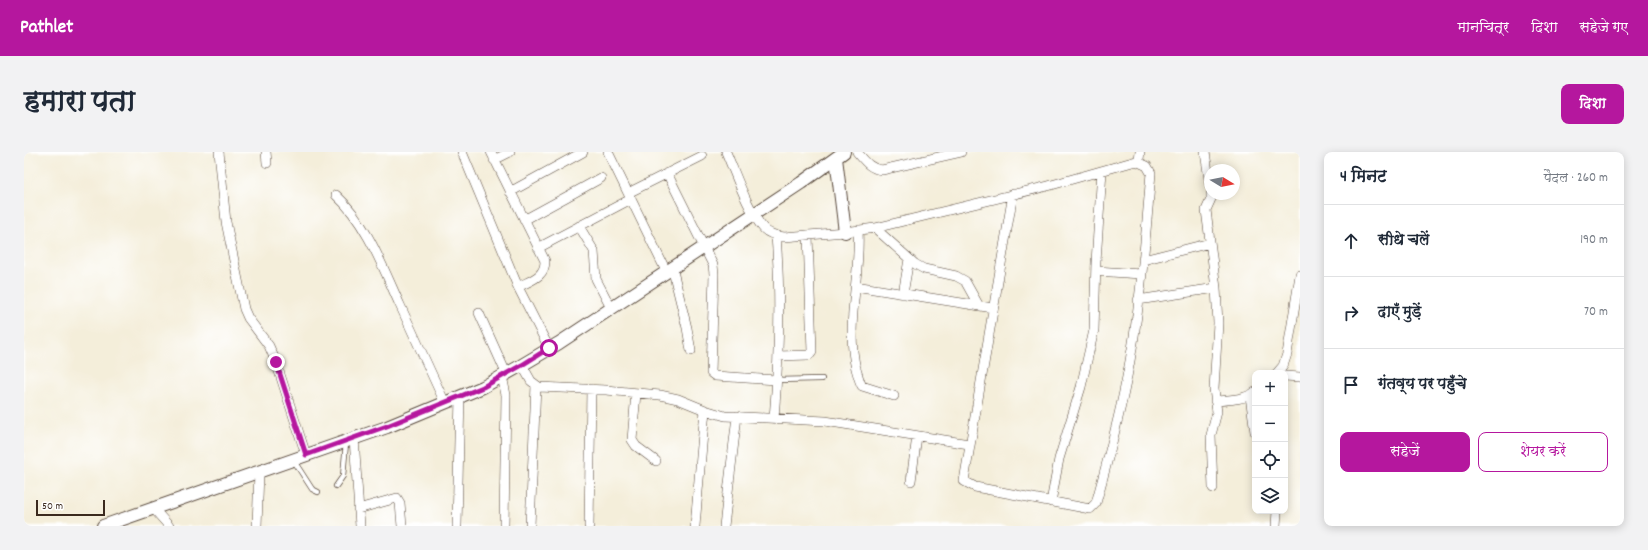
<!DOCTYPE html>
<html lang="hi">
<head>
<meta charset="utf-8">
<style>
  body { margin:0; font-family:Dekko,"Playpen Sans Deva",sans-serif; background:#f2f2f3; color:#1f2937 }
  .controls { position:absolute; right:12px; bottom:12px; display:grid; overflow:hidden; border-radius:8px; box-shadow:0 2px 10px #0003 }
  .controls button { width:36px; height:36px; display:grid; place-items:center; padding:0; border:0; border-bottom:1px solid #e0e1e3; background:#fff; color:#1f2937; font:20px sans-serif }
  .compass { position:absolute; left:1180px; top:12px; width:36px; height:36px; border-radius:50%; background:#fff; box-shadow:0 2px 10px #0003; rotate:100deg }
  .scale { position:absolute; left:12px; bottom:10px; width:69px; box-sizing:border-box; padding-left:4px; border:2px solid #3b2a1e; border-top:0; font-size:11px; line-height:14px; white-space:nowrap; color:#3b2a1e; -webkit-text-stroke:3px #fff; paint-order:stroke }
  .stop { position:absolute; width:12px; height:12px; margin:-9px; border:3px solid #b5179e; border-radius:50%; background:#fff }
  .stop.end { background:#b5179e; border-color:#fff; box-shadow:0 1px 4px #0008 }
  .list { margin:0; padding:0; list-style:none }
  h2 { display:flex; justify-content:space-between; align-items:center; height:52px; margin:0; padding:0 16px; font-size:17px }
  h2 small { font-size:13px; font-weight:400; color:#747a83 }
  .list li { display:grid; grid-template-columns:26px 1fr auto; gap:12px; align-items:center; box-sizing:border-box; height:72px; padding:0 16px; border-top:1px solid #e0e1e3 }
  .list b { display:block; font-size:15px; white-space:nowrap }
  .list em { font-size:13px; font-style:normal; color:#747a83 }
  .actions { display:flex; gap:8px; padding:12px 16px }
  .actions a { flex:1; padding:9px 0; border:1px solid #b5179e; border-radius:8px; text-align:center; font-size:14px; color:#b5179e }
  .actions .main { background:#b5179e; color:#fff }
  .icon { flex:none; width:22px; height:22px; fill:none; stroke:currentColor; stroke-width:2; stroke-linecap:round; stroke-linejoin:round }
  .map { position:relative; flex:none; width:1276px; height:374px; overflow:hidden; border-radius:8px }
  header { display:flex; align-items:center; gap:24px; box-sizing:border-box; height:56px; padding:0 20px; background:#b5179e; color:#fff }
  header strong { font-size:19px }
  nav { display:flex; gap:22px; margin-inline-start:auto; font-size:14px }
  .intro { display:flex; align-items:center; justify-content:space-between; box-sizing:border-box; height:96px; padding:0 24px }
  h1 { margin:0; font-size:28px }
  .button { padding:10px 18px; border-radius:8px; background:#b5179e; color:#fff; font-size:14px; font-weight:700 }
  main { display:flex; gap:24px; padding:0 24px }
  aside { flex:1; background:#fff; border-radius:8px; box-shadow:0 2px 10px #0003 }
  .map>svg:first-child { display:block }
  .lines { fill:none; stroke-linecap:round; stroke-linejoin:round }
  .service-casing { stroke:#57473a; stroke-width:6 }
  .minor-casing { stroke:#57473a; stroke-width:10 }
  .secondary-casing { stroke:#57473a; stroke-width:14 }
  .service { stroke:#fff; stroke-width:4.5 }
  .minor { stroke:#fff; stroke-width:9 }
  .secondary { stroke:#fff; stroke-width:12 }
  .route { stroke:#b5179e; stroke-width:5 }
</style>
</head>
<body>
<header>
<strong>Pathlet</strong>
<nav><a>मानचित्र</a><a>दिशा</a><a>सहेजे गए</a></nav>
</header>
<div class="intro"><h1>हमारा पता</h1><a class="button">दिशा</a></div>
<main>
<div class="map">
<svg width="1276" height="374" viewBox="0 0 1276 374">
  <rect width="100%" height="100%" fill="#fff"/>
  <filter id="ink" filterUnits="userSpaceOnUse"><feTurbulence type="fractalNoise" baseFrequency=".025" numOctaves="2"/><feDisplacementMap in="SourceGraphic" scale="8" xChannelSelector="R" yChannelSelector="G"/><feConvolveMatrix kernelMatrix="1 2 1 2 8 2 1 2 1" color-interpolation-filters="sRGB"/></filter>
  <filter id="wash" filterUnits="userSpaceOnUse"><feTurbulence type="fractalNoise" baseFrequency=".012" numOctaves="4" result="noise"/><feDisplacementMap in="SourceGraphic" scale="16" xChannelSelector="R" yChannelSelector="G"/><feGaussianBlur stdDeviation="0.9" result="paint"/><feColorMatrix in="noise" values="0 0 0 0 0 0 0 0 0 0 0 0 0 0 0 0 0 1.4 0 .05"/><feComposite in="paint" operator="in"/></filter>
  <g filter="url(#wash)">
    <rect width="100%" height="100%" fill="#f4eeda"/>
  </g>
  <g filter="url(#ink)">
    <g class="lines">
      <defs>
        <path id="service" d="M753,228l45,-1
          M270,309l18,28 6,3
          M312,334l7,-10 3,-33"/>
        <path id="minor" d="M195,0l7,70 18,87 4,9 21,28 7,16 30,93
          M242,0l1,11
          M438,0l56,135 31,61
          M467,0l54,109c0,16 -14,19 -27,26
          M584,0l58,119
          M702,0c10,23 22,59 38,77 5,5 13,7 20,8l61,-5 30,-4 173,-42 88,-25 3,-2 1,-7
          M833,0c8,9 13,17 25,18l79,-18
          M1181,0l5,34
          M470,8l16,-8
          M643,21l46,92 1,9 -3,99 4,3 62,4
          M486,40l73,-40
          M604,41l74,-37
          M989,42l-49,287 11,6 115,22 6,-6c11,-40 22,-81 30,-121 14,-69 19,-139 25,-209l-4,-7 -11,-5
          M1187,42v5l-5,11 10,78 2,35 -4,66 3,23 -6,23 2,53
          M312,43c31,28 47,73 64,110 15,33 30,65 45,98
          M500,68l77,-42
          M555,74l15,25 2,28 15,29
          M851,76l40,36 9,5 32,7 9,5 14,25
          M834,78c3,47 -13,93 -2,139 2,6 3,12 6,17l32,10
          M514,96l93,-49
          M1119,108l67,-17
          M648,115l15,61 4,23
          M1072,119l45,3
          M831,134l138,22
          M879,142l6,-35
          M1114,148l78,-12
          M455,161l27,60
          M754,204l31,-1 3,-4 -4,-116
          M498,213l9,16 8,6 67,3 54,5 18,4 27,11 20,6 100,5 144,23
          M1253,221l6,-7 4,-12 13,-79
          M478,224l4,19 -2,131
          M1261,224l15,1
          M612,241l-4,47 4,6 20,15
          M1226,244l5,36
          M1191,249c14,-1 29,-1 40,-9
          M750,267c5,-61 7,-122 2,-183
          M330,286l6,88
          M887,329l6,-45
          M1027,350l8,-43 22,-72 13,-57 2,-68 6,-91
          M129,356l16,18
          M334,357l39,-11 3,5 2,23
          M233,374l2,-54
          M433,374l3,-130
          M506,374l6,-141
          M565,374l2,-137
          M671,374l10,-116
          M700,374l13,-110
          M1252,374l1,-15"/>
        <path id="secondary" d="M812,6l9,74
          M79,374l284,-99 96,-40 39,-22 37,-22 242,-160 43,-31"/>
      </defs>
      <use href="#service" class="service-casing"/>
      <use href="#minor" class="minor-casing"/>
      <use href="#secondary" class="secondary-casing"/>
      <use href="#service" class="service"/>
      <use href="#minor" class="minor"/>
      <use href="#secondary" class="secondary"/>
    </g>
  </g>
  <g class="lines" filter="url(#ink)">
    <path class="route" d="M252,210l30,93 81,-29 96,-39 39,-22 27,-17"/>
  </g>
</svg>
<div class="controls">
<button>+</button>
<button>−</button>
<button><svg class="icon" aria-label="locate" viewBox="0 0 24 24"><circle cx="12" cy="12" r="6"/><path d="M12 2v4M12 18v4M2 12h4M18 12h4"/></svg></button>
<button><svg class="icon" aria-label="layers" viewBox="0 0 24 24"><path d="M12 4l9 5-9 5-9-5zM3 14l9 5 9-5"/></svg></button>
</div>
<svg class="compass" viewBox="-18 -18 36 36"><path d="M0-13l5 13h-10z" fill="#e53935"/><path d="M0 13l5-13h-10z" fill="#747a83"/></svg>
<div class="scale">50 m</div>
<div class="stop" style="left:525px;top:196px"></div>
<div class="stop end" style="left:252px;top:210px"></div>
</div>
<aside>
<h2>4 मिनट<small>पैदल · 260 m</small></h2>
<ul class="list">
<li><svg class="icon" aria-label="ahead" viewBox="0 0 24 24"><path d="M12 20V5M6 11l6-6 6 6"/></svg><div><b>सीधे चलें</b></div><em>190 m</em></li>
<li><svg class="icon" aria-label="right" viewBox="0 0 24 24"><path d="M7 20v-9h11M14 6l5 5-5 5"/></svg><div><b>दाएँ मुड़ें</b></div><em>70 m</em></li>
<li><svg class="icon" aria-label="arrive" viewBox="0 0 24 24"><path d="M6 21V4h12l-3 4 3 4H6"/></svg><div><b>गंतव्य पर पहुँचे</b></div></li>
</ul>
<div class="actions"><a class="main">सहेजें</a><a>शेयर करें</a></div>
</aside>
</main>
</body>
</html>
